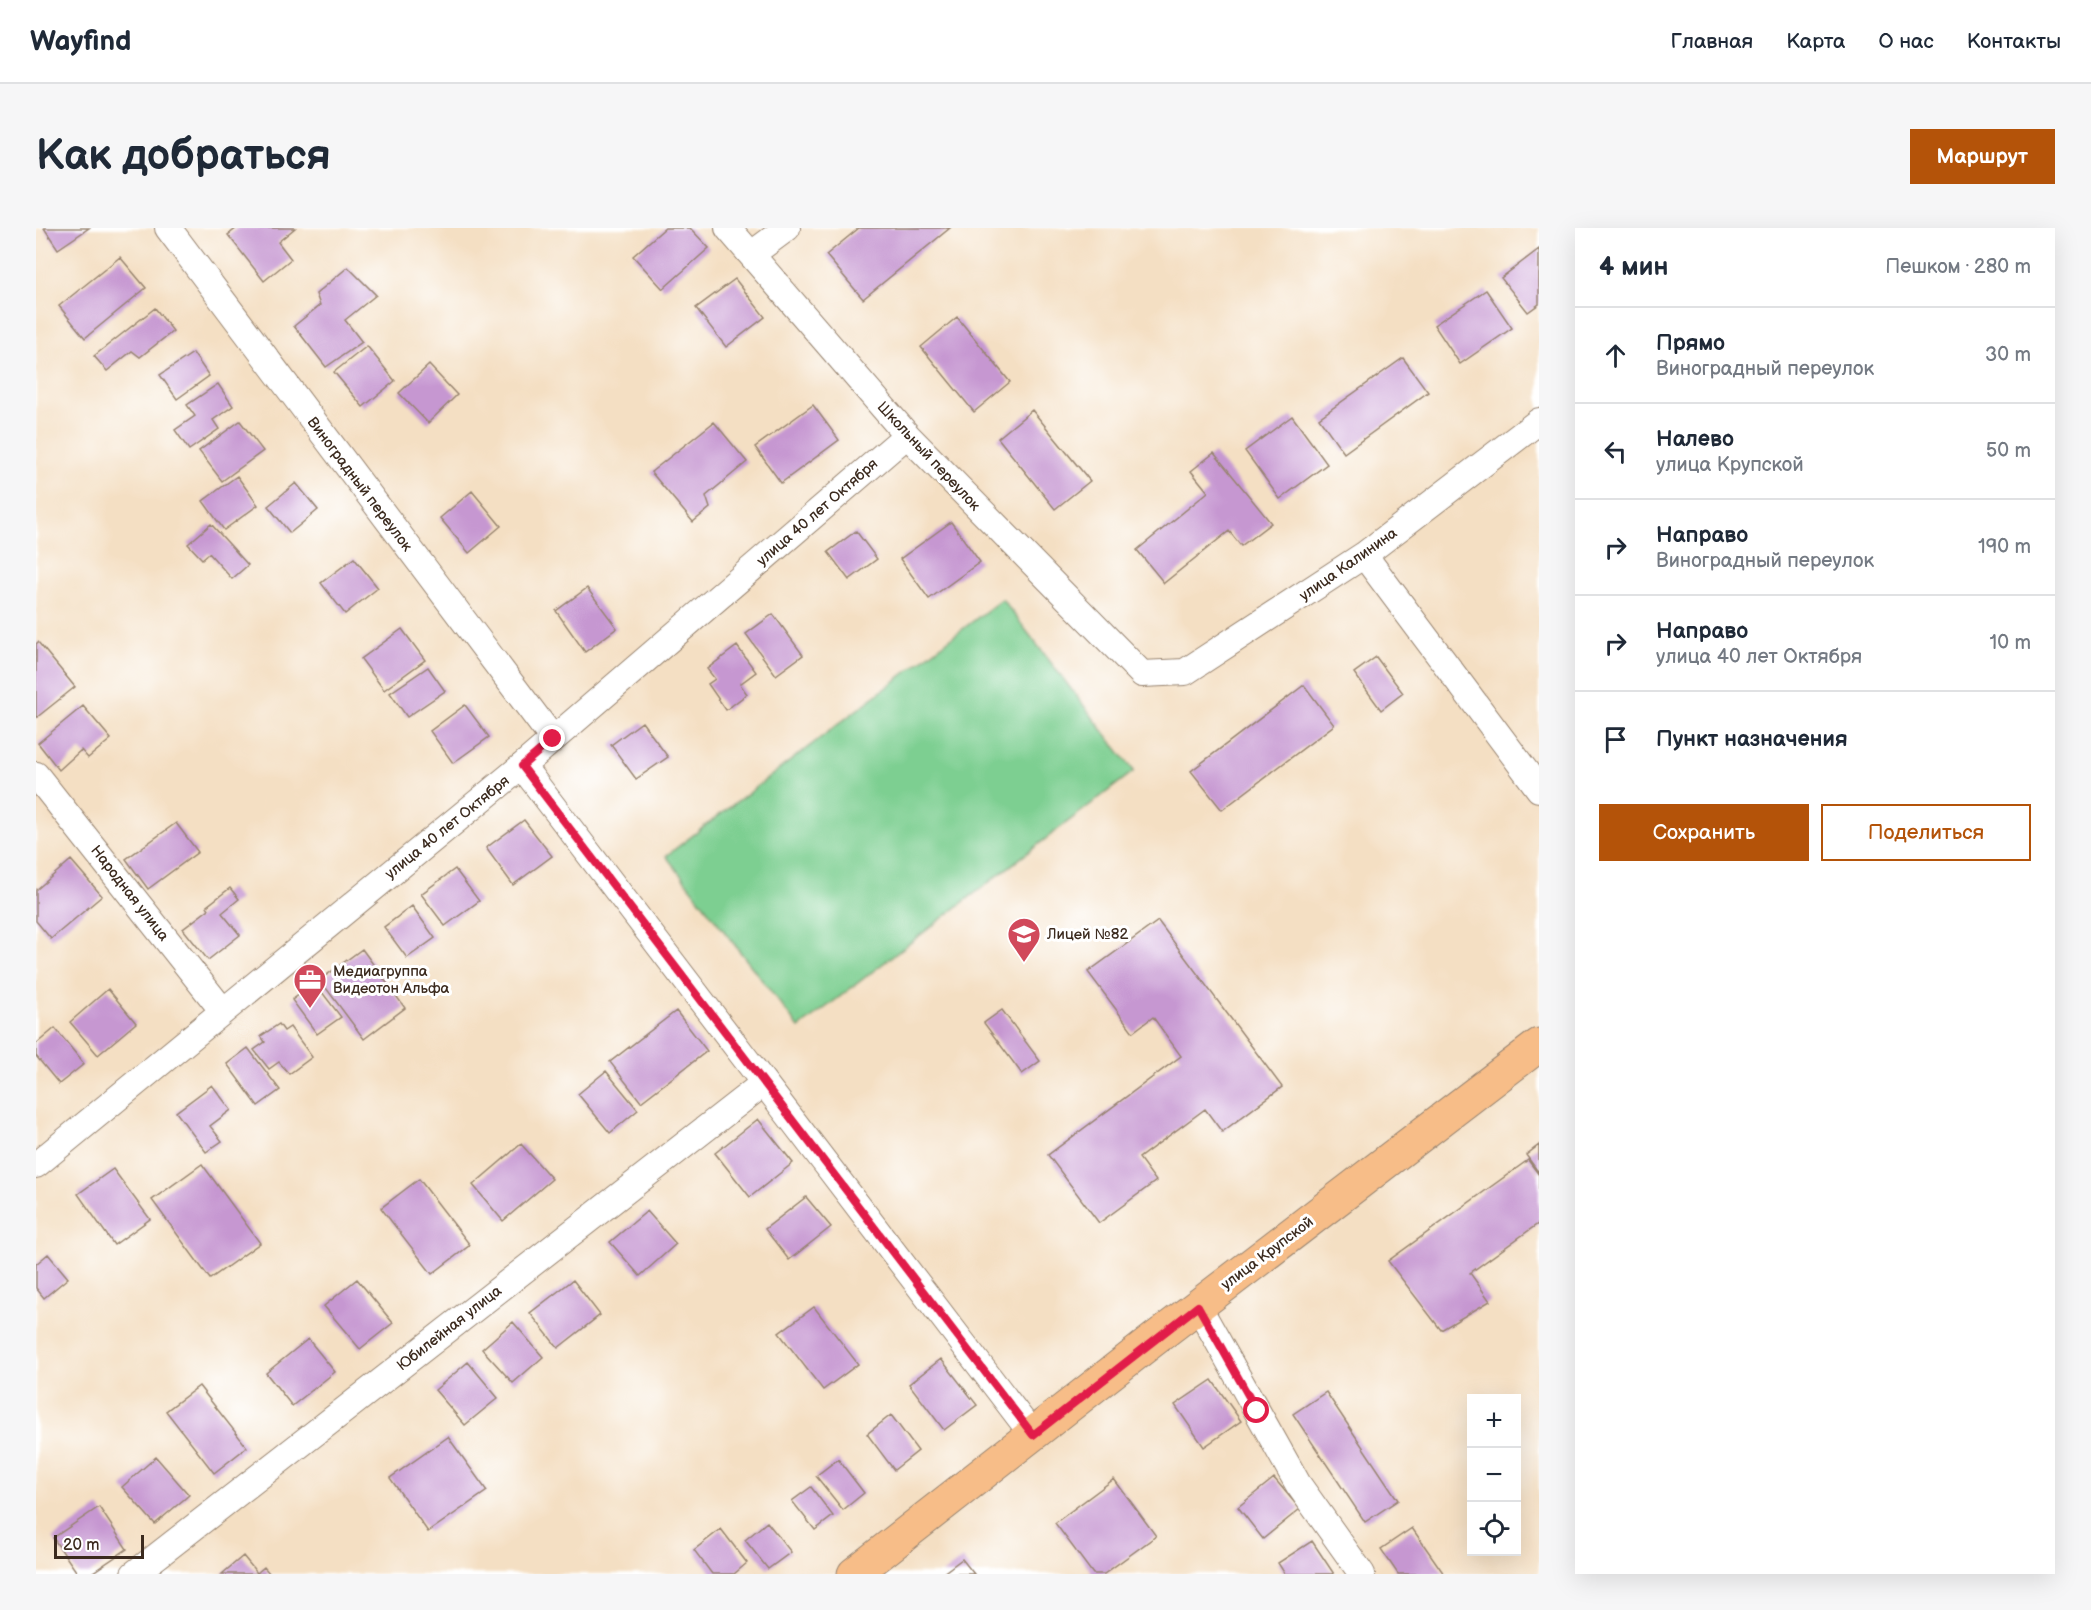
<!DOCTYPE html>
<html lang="ru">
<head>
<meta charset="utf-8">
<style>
  body { margin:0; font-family:"Balsamiq Sans",sans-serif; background:#f6f6f7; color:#1f2937 }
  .controls { position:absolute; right:18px; bottom:18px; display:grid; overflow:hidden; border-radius:0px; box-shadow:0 6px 24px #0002 }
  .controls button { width:54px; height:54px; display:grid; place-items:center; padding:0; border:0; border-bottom:2px solid #e0e1e3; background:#fff; color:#1f2937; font:30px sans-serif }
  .scale { position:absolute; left:18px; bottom:15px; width:90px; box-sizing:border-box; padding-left:6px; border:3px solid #3b2a1e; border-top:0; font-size:16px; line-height:21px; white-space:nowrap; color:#3b2a1e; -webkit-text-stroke:4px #fff; paint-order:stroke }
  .stop { position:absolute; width:18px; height:18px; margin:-14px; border:4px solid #e11d48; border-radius:50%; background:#fff }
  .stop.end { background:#e11d48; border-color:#fff; box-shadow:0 2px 6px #0008 }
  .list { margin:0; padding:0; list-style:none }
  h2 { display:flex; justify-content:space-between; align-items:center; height:78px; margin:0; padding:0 24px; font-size:26px }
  h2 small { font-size:20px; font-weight:400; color:#747a83 }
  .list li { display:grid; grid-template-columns:39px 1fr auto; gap:18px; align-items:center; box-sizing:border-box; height:96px; padding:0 24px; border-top:2px solid #e0e1e3 }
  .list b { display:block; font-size:22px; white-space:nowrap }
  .list p { margin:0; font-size:20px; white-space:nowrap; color:#747a83 }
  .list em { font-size:20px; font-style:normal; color:#747a83 }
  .actions { display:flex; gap:12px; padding:18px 24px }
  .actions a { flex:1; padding:14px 0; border:2px solid #b45309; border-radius:0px; text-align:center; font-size:21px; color:#b45309 }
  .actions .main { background:#b45309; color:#fff }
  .icon { flex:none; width:33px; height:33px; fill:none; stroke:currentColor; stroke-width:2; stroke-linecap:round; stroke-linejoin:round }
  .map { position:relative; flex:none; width:1503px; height:1346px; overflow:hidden; border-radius:0px }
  header { display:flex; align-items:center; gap:36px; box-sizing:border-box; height:84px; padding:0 30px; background:#fff; border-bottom:2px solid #e0e1e3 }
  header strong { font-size:28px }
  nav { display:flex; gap:33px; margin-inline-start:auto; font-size:21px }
  .intro { display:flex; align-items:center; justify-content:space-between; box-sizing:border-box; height:144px; padding:0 36px }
  h1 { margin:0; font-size:42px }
  .button { padding:15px 27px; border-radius:0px; background:#b45309; color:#fff; font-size:21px; font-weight:700 }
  main { display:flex; gap:36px; padding:0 36px }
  aside { flex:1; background:#fff; border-radius:0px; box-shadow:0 6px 24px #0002 }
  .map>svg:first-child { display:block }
  .green { fill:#7dcf91; stroke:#5c7c58; stroke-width:1.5 }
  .building { fill:#c697d1 }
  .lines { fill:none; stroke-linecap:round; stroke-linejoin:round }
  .minor-casing { stroke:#988470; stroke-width:28 }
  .primary-casing { stroke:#988470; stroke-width:35 }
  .minor { stroke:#fff; stroke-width:26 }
  .primary { stroke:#f7bd88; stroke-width:33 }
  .route { stroke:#e11d48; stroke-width:8 }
  .labels { text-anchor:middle; stroke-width:6; stroke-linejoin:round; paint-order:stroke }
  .street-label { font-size:15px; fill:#3b2a1e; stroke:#fff }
  .poi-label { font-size:15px; fill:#3b2a1e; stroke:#fff; text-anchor:start }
</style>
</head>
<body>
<header>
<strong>Wayfind</strong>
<nav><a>Главная</a><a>Карта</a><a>О нас</a><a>Контакты</a></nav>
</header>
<div class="intro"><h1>Как добраться</h1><a class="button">Маршрут</a></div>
<main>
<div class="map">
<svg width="1503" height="1346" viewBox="0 0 1503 1346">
  <rect width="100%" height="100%" fill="#fff"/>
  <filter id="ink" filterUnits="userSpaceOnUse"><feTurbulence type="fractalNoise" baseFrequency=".0167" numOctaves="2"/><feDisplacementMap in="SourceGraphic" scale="12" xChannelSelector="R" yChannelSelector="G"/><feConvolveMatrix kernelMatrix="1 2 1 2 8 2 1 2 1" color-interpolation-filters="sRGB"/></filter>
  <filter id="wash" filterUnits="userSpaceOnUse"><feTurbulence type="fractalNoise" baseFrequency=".008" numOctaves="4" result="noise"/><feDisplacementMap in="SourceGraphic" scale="24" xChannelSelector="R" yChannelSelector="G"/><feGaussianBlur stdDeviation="1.35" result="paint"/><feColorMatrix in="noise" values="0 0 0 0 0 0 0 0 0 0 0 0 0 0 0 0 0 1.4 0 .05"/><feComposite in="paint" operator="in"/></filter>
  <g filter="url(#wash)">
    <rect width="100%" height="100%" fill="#f4dfc3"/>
    <path class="green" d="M966,371l132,172 -335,257 -133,-172z"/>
    <g id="blocks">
      <path class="building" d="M8,0h45l-31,21z
        M201,0h58l-17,14 13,17 -27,22 -36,-46z
        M629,0h25l19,20 -46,41 -30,-33z
        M823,0h91l-87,71 -37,-44z
        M1503,21v55l-11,8 -27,-34z
        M84,29l26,31 -61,50 -26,-32z
        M312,39l28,28 -31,25 17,22 -36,25 -32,-41 26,-21 -4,-11z
        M699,51l30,38 -39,30 -30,-39z
        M1450,62l26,38 -52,36 -26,-39z
        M119,80l18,23 -33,26 -8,-6 -25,20 -13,-15z
        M921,89l53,65 -36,30 -53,-65z
        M331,118l28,35 -32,26 -29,-35z
        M157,125l16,23 -32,23 -17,-24z
        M1367,130l25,34 -84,61 -25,-35z
        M393,137l28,30 -29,28 -29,-30z
        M182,156l15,22 -20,14 6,9 -30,21 -14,-20 20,-14 -8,-11z
        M777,177l26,35 -58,43 -26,-36z
        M996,182l58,71 -35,28 -57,-71z
        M1256,188l35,48 -47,35 -35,-48z
        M204,193l23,30 -41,30 -23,-30z
        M678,194l33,40 -41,34 4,12 -17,14 -42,-50z
        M1178,225l57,70 -30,23 -12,-15 -65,52 -27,-33 71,-58 -17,-21z
        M201,248l21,29 -34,25 -21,-29z
        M260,255l22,27 -28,23 -22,-27z
        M436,263l29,35 -32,27 -29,-35z
        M915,294l29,40 -51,37 -29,-40z
        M175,296l37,41 -16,14 -23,-26 -7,6 -14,-15z
        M820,303l21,28 -28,21 -21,-28z
        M318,330l24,30 -33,26 -24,-31z
        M551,360l30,40 -32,24 -29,-41z
        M737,386l30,41 -27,20 -30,-41z
        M366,401l23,31 -41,30 -23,-31z
        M2,414l37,45 -39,31v-74z
        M701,418l19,26 -16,12 7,10 -21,16 -18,-26 7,-5 -8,-10z
        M1340,429l27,36 -22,17 -27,-37z
        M392,439l17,24 -38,26 -17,-24z
        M1268,457l30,40 -112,85 -31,-39z
        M429,477l24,32 -36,26 -23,-32z
        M47,478l28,33 -23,19 -7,-8 -22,20 -21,-27z
        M606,494l26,35 -32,22 -25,-34z
        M488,592l28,36 -39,29 -27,-37z
        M140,595l22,29 -50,37 -22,-30z
        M35,632l31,36 -51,43 -15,-18v-31z
        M419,641l24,32 -34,25 -24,-32z
        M194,660l9,11 -17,14 18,22 -32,25 -25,-31 26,-20 -2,-3z
        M376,678l23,32 -28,20 -23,-31z
        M1122,693l124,166 -60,45 -17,-23 -66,49 17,23 -57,42 -51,-68 133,-99 -28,-39 -20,15 -45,-60z
        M326,721l43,59 -41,31 -44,-59z
        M279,755l26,34 -24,17 -25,-34z
        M72,761l28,34 -38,32 -28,-33z
        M966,782l38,51 -18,13 -38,-51z
        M640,783l31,40 -66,51 -31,-40z
        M243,796l5,7 6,-4 22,30 -23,17 -10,-12 -10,7 -15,-19 11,-8 -4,-6z
        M19,800l29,36 -25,20 -23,-28v-12z
        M212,820l32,42 -22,16 -31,-42z
        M570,843l32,39 -28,23 -32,-39z
        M176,857l19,25 -21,16 12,15 -16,11 -30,-40z
        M722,891l35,44 -43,34 -35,-44z
        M485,916l31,35 -49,42 -30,-36z
        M1503,917v28l-13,-18z
        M1492,932l11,15v48l-69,50 20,28 -49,29 -53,-69z
        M166,936l58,79 -50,36 -58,-79z
        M77,941l37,50 -36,26 -36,-51z
        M383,951l51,66 -38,29 -51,-66z
        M770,969l25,30 -42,33 -24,-31z
        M611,983l29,33 -36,32 -30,-34z
        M12,1026l20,24 -24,20 -8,-10v-24z
        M321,1051l36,44 -33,26 -36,-43z
        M537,1052l27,35 -42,33 -28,-35z
        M778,1079l44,57 -35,26 -44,-57z
        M477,1094l30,35 -30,26 -31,-34z
        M272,1111l27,33 -43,34 -26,-33z
        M905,1131l36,46 -33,25 -35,-46z
        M432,1134l30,36 -33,27 -30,-35z
        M1176,1152l29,41 -37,26 -29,-42z
        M163,1158l48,61 -33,26 -48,-62z
        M1290,1164l72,108 -33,22 -72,-108z
        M855,1187l27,36 -24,19 -27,-36z
        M412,1209l39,54 -59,41 -38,-54z
        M120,1229l33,38 -34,29 -33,-37z
        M802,1231l26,34 -21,17 -27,-34z
        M1238,1250l26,31 -37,30 -25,-32z
        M1078,1251l42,57 -52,38h-11l-38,-51z
        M775,1259l22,29 -18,14 -23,-29z
        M63,1279l28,42 -37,25h-12l-25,-36z
        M731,1294l24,30 -23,17 -23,-29z
        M1376,1300l32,46h-46l-17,-25z
        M685,1301l26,34 -13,11h-22l-18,-24z
        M1276,1313l22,33h-49l-7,-11z
        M207,1328l14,17 7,-6 6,7h-48z
        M926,1331l12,15h-32z"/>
    </g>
  </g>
  <g filter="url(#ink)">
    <use href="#blocks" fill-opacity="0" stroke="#988470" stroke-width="1.5"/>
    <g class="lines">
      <defs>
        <path id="minor" d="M132,0l385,511
          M692,0l179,207 235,239 43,-2 179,-117 175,-134
          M716,26l35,-26
          M1328,327l175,234
          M486,538l511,669
          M0,547l187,236
          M0,937l486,-399 385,-331
          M1162,1078l100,178 64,90
          M98,1346l630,-491"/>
        <path id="primary" d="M818,1346l298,-233 387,-296"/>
      </defs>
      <use href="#minor" class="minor-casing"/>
      <use href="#primary" class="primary-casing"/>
      <use href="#minor" class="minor"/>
      <use href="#primary" class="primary"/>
    </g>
  </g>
  <g class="lines" filter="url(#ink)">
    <path class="route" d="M517,511l-31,27 511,669 165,-129 59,105"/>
  </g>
  <defs>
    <symbol id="school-pin" viewBox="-11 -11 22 30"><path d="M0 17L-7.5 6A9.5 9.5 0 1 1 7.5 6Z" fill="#d1495b" stroke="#fff"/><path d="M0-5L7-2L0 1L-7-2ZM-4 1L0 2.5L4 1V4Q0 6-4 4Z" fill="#fff"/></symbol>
    <symbol id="office-pin" viewBox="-11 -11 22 30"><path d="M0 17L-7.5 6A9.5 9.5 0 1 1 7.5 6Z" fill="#d1495b" stroke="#fff"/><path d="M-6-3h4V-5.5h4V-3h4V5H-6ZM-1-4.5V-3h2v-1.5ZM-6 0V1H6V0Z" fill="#fff"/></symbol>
  </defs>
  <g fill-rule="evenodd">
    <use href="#school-pin" x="969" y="687" width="38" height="52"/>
    <use href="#office-pin" x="255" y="733" width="38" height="52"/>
  </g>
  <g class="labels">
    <g class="street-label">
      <text transform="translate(893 228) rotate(47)" y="5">Школьный переулок</text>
      <text transform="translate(324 256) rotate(53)" y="5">Виноградный переулок</text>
      <text transform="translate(781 284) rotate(-41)" y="5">улица 40 лет Октября</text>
      <text transform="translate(1312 336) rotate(-35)" y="5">улица Калинина</text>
      <text transform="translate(411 599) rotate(-39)" y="5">улица 40 лет Октября</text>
      <text transform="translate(94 665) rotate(52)" y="5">Народная улица</text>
      <text transform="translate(1231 1025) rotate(-37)" y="5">улица Крупской</text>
      <text transform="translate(413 1100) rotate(-38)" y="5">Юбилейная улица</text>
    </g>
    <g class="poi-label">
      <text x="1011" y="711">Лицей №82</text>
      <text x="297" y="748">Медиагруппа<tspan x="297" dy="17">Видеотон Альфа</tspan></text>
    </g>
  </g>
</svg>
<div class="controls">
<button>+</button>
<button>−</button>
<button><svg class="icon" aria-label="locate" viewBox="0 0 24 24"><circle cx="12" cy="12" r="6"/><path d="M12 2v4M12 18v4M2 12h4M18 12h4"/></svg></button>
</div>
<div class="scale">20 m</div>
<div class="stop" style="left:1221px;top:1183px"></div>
<div class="stop end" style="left:517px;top:511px"></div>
</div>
<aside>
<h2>4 мин<small>Пешком · 280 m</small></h2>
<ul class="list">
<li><svg class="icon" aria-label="ahead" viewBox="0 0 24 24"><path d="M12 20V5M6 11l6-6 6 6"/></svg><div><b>Прямо</b><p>Виноградный переулок</p></div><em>30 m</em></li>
<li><svg class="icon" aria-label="left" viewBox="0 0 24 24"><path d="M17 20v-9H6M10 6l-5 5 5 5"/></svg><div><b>Налево</b><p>улица Крупской</p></div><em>50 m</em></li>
<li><svg class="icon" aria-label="right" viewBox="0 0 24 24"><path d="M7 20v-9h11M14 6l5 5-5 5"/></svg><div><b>Направо</b><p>Виноградный переулок</p></div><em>190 m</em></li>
<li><svg class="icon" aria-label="right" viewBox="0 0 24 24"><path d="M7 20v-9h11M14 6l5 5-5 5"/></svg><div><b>Направо</b><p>улица 40 лет Октября</p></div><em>10 m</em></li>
<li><svg class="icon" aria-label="arrive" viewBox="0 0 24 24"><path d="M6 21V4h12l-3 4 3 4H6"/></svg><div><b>Пункт назначения</b></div></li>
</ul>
<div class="actions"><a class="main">Сохранить</a><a>Поделиться</a></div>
</aside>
</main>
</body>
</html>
